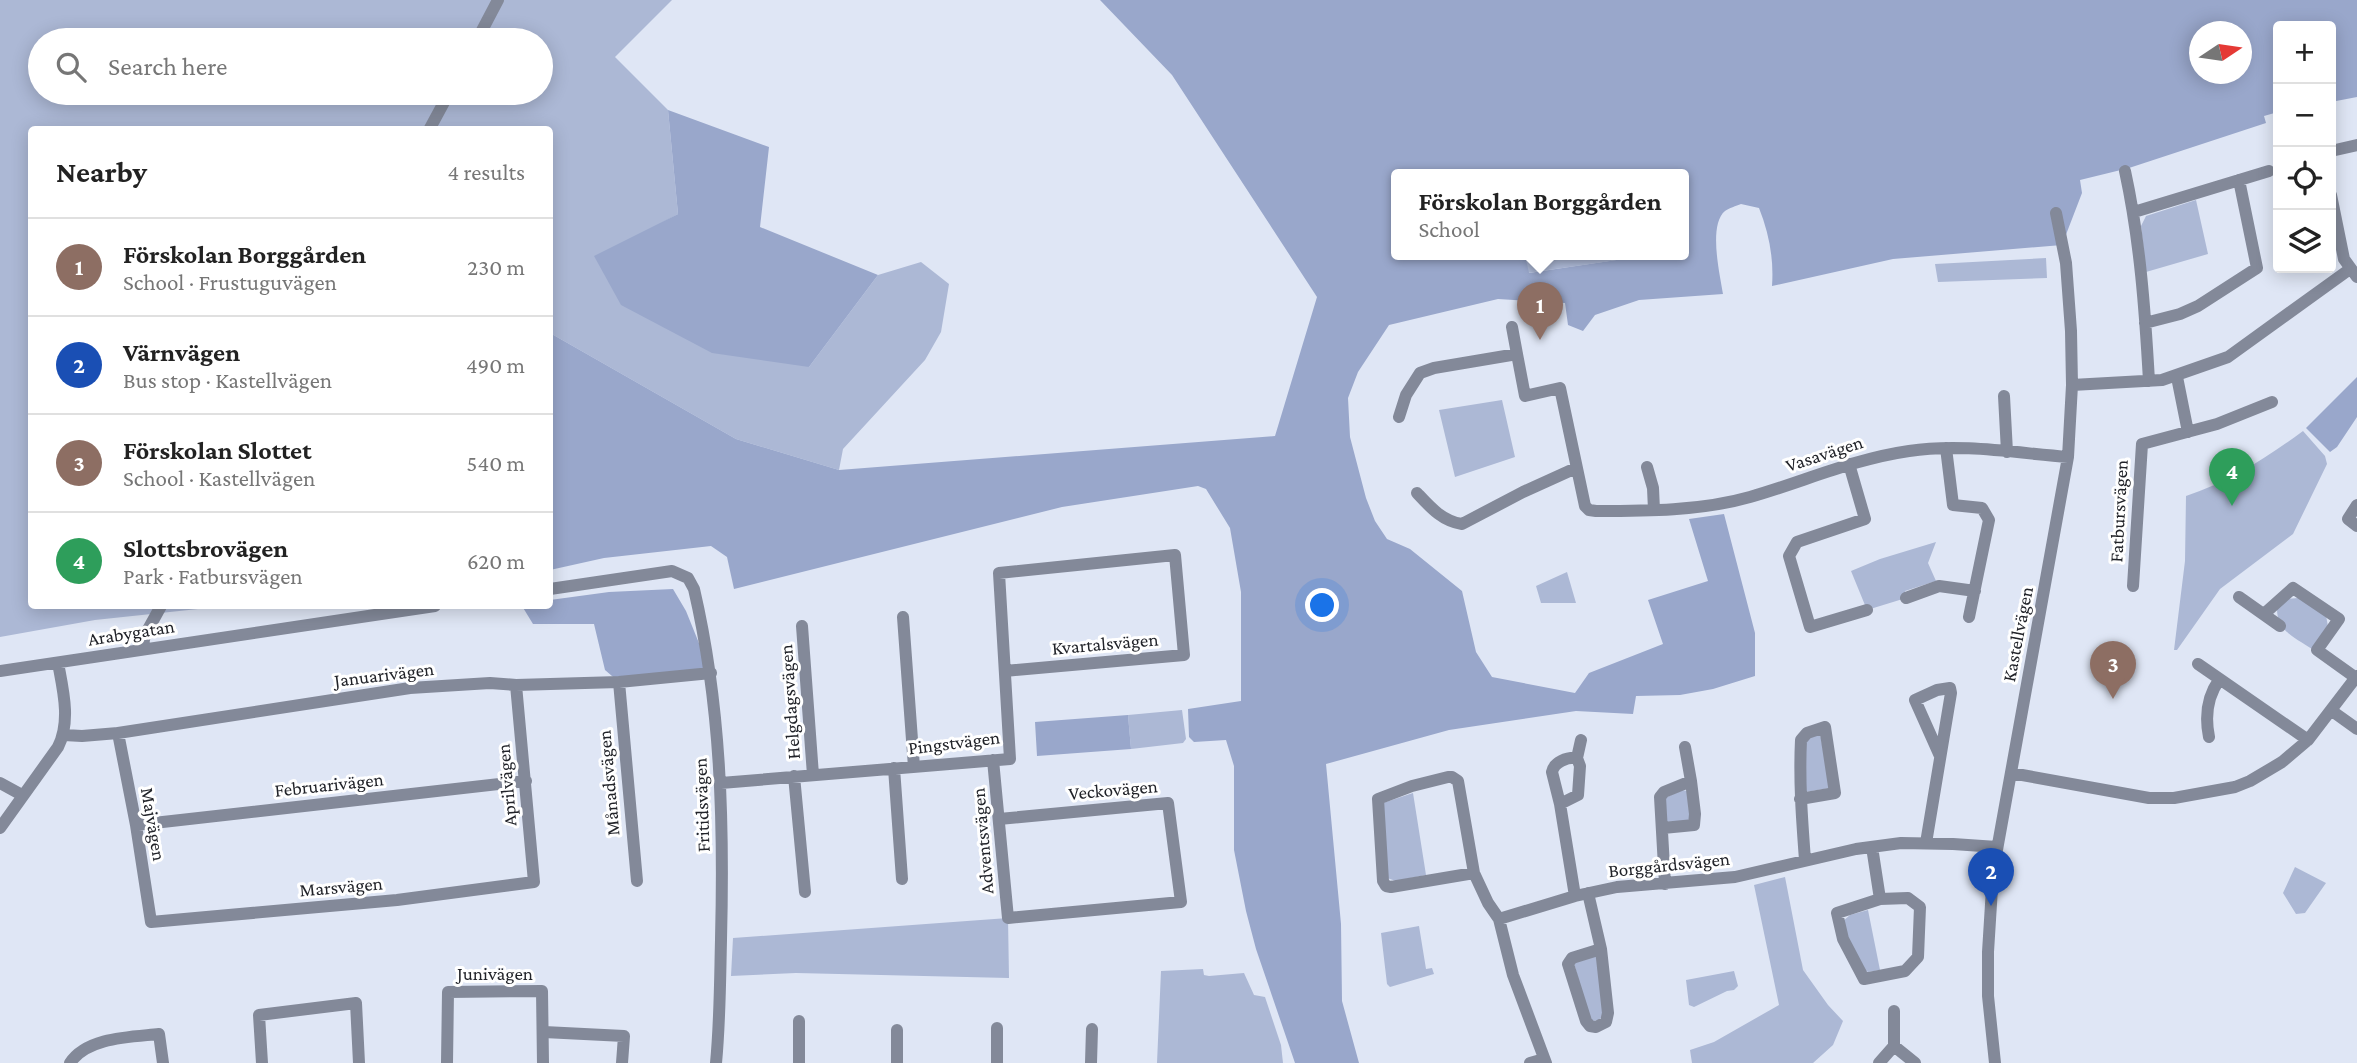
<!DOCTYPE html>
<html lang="en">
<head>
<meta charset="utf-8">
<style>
  body { margin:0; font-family:"Crimson Pro",serif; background:#f2f2f2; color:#222 }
  .controls { position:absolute; right:21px; top:21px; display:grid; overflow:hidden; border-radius:7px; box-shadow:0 4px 18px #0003 }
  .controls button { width:63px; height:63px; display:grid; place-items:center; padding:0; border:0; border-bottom:2px solid #e0e0e0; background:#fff; color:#222; font:35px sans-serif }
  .compass { position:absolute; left:2189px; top:21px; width:63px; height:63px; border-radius:50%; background:#fff; box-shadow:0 4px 18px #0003; rotate:77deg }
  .you { position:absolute; left:1323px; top:606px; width:24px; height:24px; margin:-18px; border:5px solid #fff; border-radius:50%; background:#1a73e8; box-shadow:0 0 0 10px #1a73e833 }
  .badge { display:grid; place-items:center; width:46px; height:46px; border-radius:50%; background:#276a00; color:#fff; font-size:23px; font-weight:700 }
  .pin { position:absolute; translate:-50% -58px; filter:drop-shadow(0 2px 4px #0008) }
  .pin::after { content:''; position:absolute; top:37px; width:24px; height:21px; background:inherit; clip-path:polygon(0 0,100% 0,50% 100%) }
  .popup { position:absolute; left:1391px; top:169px; width:298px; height:91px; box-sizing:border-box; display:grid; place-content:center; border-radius:7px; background:#fff; filter:drop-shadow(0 2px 5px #0005); font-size:23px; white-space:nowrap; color:#767676 }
  .popup b { font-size:26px; color:#222 }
  .popup::after { content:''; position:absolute; left:50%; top:100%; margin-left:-14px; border:14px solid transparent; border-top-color:#fff }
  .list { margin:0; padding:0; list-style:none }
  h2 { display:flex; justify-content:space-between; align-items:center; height:91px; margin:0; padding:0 28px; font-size:30px }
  h2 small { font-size:23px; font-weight:400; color:#767676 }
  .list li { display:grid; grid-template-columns:46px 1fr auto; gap:21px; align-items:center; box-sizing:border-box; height:98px; padding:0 28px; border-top:2px solid #e0e0e0 }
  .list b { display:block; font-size:26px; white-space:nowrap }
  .list p { margin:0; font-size:23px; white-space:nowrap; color:#767676 }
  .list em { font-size:23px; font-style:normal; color:#767676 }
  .icon { flex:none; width:38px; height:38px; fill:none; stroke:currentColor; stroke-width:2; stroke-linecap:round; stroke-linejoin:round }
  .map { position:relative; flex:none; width:2357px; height:1063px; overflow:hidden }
  .search { position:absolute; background:#fff; box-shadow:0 4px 18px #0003; left:28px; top:28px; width:525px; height:77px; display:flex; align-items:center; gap:18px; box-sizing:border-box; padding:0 24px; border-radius:38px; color:#767676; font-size:26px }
  .panel { position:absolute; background:#fff; box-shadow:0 4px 18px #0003; left:28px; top:126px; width:525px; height:483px; border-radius:7px }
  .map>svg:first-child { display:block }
  .green { fill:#acb8d5; fill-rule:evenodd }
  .forest { fill:#99a7cb; fill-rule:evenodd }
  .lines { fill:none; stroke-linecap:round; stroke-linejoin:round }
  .minor { stroke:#838999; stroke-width:12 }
  .labels { text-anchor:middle; stroke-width:6; stroke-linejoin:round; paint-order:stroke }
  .street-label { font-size:19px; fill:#212329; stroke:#fff }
</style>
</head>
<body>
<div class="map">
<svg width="2357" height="1063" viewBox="0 0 2357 1063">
  <rect width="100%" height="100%" fill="#dfe6f5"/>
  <path class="green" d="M0,0h672l-57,57 53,53 10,104 -33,18 164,135 69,-92 43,-13 28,22 -8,48 -16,28 -82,89 -4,21 -103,-31 -186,-106v-203h-518v476h194l-131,14 -95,17zM40,40h501v53h-501z
    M2196,200l12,54 -62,18 -5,-46 5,-10z
    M1525,254h98l1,5 -96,14z
    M2046,258l1,20 -109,4 -3,-18z
    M1502,400l13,57 -60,20 -16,-67z
    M2303,431l22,25 2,8 -34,70 -73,55 -43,61h-3l11,-89 1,-65c43,-14 80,-38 117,-65z
    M1936,542l-8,21 8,18 -31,10 1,7 -39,12 -16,-39 29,-12z
    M1567,572l9,31h-35l-5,-17z
    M2298,598l28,17 2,12 -16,22c-17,-11 -35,-18 -35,-40l9,-10z
    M1182,710l4,29 -3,4 -52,6 -3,-34z
    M1820,733l10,55 -25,4 1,-54z
    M1682,790l5,1 3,27 -3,3 -20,1 -2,-24z
    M1413,793l13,82 -30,6 -9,-3 -4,-75z
    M2295,867l31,16 -21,30 -9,1 -13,-21z
    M1785,877l18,93 25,35 15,16 -10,24 -20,18h-121l-2,-13 24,-8 65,-37 -25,-120z
    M1868,910l12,60 -12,2 -5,-3 -18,-35 -3,-12 8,-7z
    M1008,918l1,60 -213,-5 -65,3 2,-38z
    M1419,926l7,43 6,-1 2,6 -44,13 -3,-3 -6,-51z
    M1593,956l4,1 6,58 -4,5 -6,1 -4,-2 -15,-56z
    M1203,969l1,6 5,1 35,-3 10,22 11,2 16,48 2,18h-126l4,-92z
    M1734,971l4,15 -4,4 -7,1 -33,16 -5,-2 -3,-25z"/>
  <path class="forest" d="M1100,0h1257v97l-26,5v-76h-53v86l-14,4 2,7 -137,45 -49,12 2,13 -20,52 -169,14 -121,27c2,-27 -3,-53 -13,-78l-18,-4c-5,2 -12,4 -16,7 -17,14 -5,64 -2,83l-84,6 -44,15 -12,16 -15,-6 -3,-22 -67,-4 -109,26 -31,47 -10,26 2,39 16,61 9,23 12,18 23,10 52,42 14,61 16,25 83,16 14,-20 74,-29 -15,-44 60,-19 -19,-62 35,-5 31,119v43l-42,13 -33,6 -44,1 -3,18 -57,-3 -127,19 -123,34 15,160 1,77 17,62h-64l-39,-114 -10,-38 -12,-61v-84l-8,-26 -32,2 -5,-5 -1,-28 53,-8v-109l-11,-64 -24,-39 -8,-3 -136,21 -328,82 -7,-32 -16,-11 -107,12 -54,12v-237l186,106 103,31 436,-34 42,-139 -145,-222zM2200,32h42v42h-42zM1396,174h288v80h-61v5l-94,14 -4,-19h-129z
    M668,110l101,37 -9,80 118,48 -69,92 -97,-14 -91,-48 -27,-49 84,-42z
    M2357,377v40l-20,30 -7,5 -24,-24z
    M673,589l13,22 25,62 -92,9 -14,-12 -11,-46h-61l-11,-18h28v-6l59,-8z
    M1128,715l3,34 -94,7 -2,-34z"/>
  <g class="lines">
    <path class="minor" d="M477,40l21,-40
      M429,130l20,-37
      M2331,151l26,-6
      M2125,171c15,69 20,139 24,210
      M2331,195l13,64 13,18
      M2134,212l135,-41
      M2145,323l35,-9 18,-8 59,-38 -18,-88
      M1512,327l5,27
      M2177,377l11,55
      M2072,385l90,-5 66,-23 122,-88
      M2004,396l3,56
      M1399,417l7,-22 14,-22 14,-5 83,-14 8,42 35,-8 25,118 4,4 7,1c50,0 105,0 154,-14 53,-15 103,-38 159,-46 52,-8 107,2 159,6
      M1946,448l7,57 29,3 7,12 -20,97
      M1849,464l16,55 -68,23 -8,14 21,71 57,-17
      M1647,467l6,21 1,22
      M1417,493c13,14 25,28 45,31l61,-32 53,-24
      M2357,505l-9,14 9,7
      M2133,586l9,-142 75,-20 55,-22
      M550,589l122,-18 16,7 6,11c27,116 30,233 27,351 -1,41 -1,82 -5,123
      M2239,597l41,29
      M1906,598l33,-12 36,5
      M2264,614l29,-26 46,31 -22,31 39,28
      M903,617l11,150
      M802,626l11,149
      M142,649l3,-14 16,-29
      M2198,664l110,76
      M0,671l435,-65
      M619,682l18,199
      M2332,711l25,18
      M118,733l18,92 15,97 246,-22 137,-18 -18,-197
      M64,735l18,1 36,-3 292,-45 80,-5 26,2 103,-3 92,-9
      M2209,737c-4,-20 -2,-40 10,-57
      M1685,747l6,34
      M1577,758l4,-18
      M993,760l15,158 173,-16 -13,-99 -169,16
      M894,768l8,111
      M2011,773l138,25h25l61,-11 15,-6 32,-19 26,-22 49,-64
      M794,776l11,116
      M0,783l22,12
      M721,783l289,-24 -11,-186 176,-18 9,100 -179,16
      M1800,799l35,-6 -10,-66 -18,6 -6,7c-2,41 1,80 4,120
      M1560,804l-8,-32c2,-10 15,-15 25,-14l3,8 -2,29 -18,9 15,92
      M136,825l390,-44
      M0,828l58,-81c13,-26 5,-57 0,-84
      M1663,828l31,-3 1,-11 -4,-33 -27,11 -4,5 5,87
      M1926,843l25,-150 -1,-5 -13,2 -22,10 25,56
      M1872,847l8,52 28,-1 12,9 -2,50 -13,14 -41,8 -21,-40 -6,-26 43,-14
      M1474,873l-83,14 -5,-1 -3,-5 -5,-82 34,-13 36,-9h4l6,4 16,92 14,30 11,16 14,56 33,88
      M1588,893l13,56 7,64 -2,9 -10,5 -6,-1 -4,-5 -18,-57 4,-6 29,-9
      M1499,919l76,-23 42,-9 118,-10 121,-28 45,-6 52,1 44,3
      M1894,1011v35
      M544,1032l80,4 -2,27
      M70,1063c17,-26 61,-26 89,-29l4,29
      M262,1063l-3,-48 97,-12 3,60
      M447,1063l1,-71 94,-1 1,72
      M799,1063v-42
      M897,1063v-33
      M997,1063v-35
      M1091,1063l1,-34
      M1530,1063l14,-4
      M1879,1063l15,-17 21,17
      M1995,1063l-7,-67v-44l5,-80 75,-415 4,-72 -1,-54 -5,-68 -10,-50"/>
  </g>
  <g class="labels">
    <g class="street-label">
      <text transform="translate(1824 453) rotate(-18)" y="7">Vasavägen</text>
      <text transform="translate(2118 511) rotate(-87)" y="7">Fatbursvägen</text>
      <text transform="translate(131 632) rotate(-9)" y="7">Arabygatan</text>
      <text transform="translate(2017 634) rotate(-79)" y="7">Kastellvägen</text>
      <text transform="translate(1105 643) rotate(-5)" y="7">Kvartalsvägen</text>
      <text transform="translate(384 674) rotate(-7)" y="7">Januarivägen</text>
      <text transform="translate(789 702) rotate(-94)" y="7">Helgdagsvägen</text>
      <text transform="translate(954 742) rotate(-7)" y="7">Pingstvägen</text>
      <text transform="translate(608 783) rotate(-95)" y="7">Månadsvägen</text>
      <text transform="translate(329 784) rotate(-6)" y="7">Februarivägen</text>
      <text transform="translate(506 785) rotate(-95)" y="7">Aprilvägen</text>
      <text transform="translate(1113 789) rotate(-5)" y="7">Veckovägen</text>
      <text transform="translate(701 805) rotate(-92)" y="7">Fritidsvägen</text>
      <text transform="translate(154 824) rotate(80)" y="7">Majvägen</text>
      <text transform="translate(982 841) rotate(-95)" y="7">Adventsvägen</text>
      <text transform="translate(1669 864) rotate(-6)" y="7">Borggårdsvägen</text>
      <text transform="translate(341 886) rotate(-5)" y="7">Marsvägen</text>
      <text x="495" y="980">Junivägen</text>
    </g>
  </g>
</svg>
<div class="controls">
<button>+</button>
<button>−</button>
<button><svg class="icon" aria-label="locate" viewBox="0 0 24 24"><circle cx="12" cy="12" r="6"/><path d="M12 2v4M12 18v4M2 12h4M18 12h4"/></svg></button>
<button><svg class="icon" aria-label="layers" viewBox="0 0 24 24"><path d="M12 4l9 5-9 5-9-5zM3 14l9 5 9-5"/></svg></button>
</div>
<svg class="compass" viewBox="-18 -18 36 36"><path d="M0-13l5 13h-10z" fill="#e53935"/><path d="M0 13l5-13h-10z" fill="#767676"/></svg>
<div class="you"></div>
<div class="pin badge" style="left:1540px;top:340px;background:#8d6e63">1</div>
<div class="popup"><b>Förskolan Borggården</b>School</div>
<div class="pin badge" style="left:1991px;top:906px;background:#1a4fb4">2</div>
<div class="pin badge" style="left:2113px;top:699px;background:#8d6e63">3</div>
<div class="pin badge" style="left:2232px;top:506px;background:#2e9e5b">4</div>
<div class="search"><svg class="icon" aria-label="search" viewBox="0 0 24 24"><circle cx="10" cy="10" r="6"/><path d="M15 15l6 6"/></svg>Search here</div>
<section class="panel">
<h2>Nearby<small>4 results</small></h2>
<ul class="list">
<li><span class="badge" style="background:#8d6e63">1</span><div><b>Förskolan Borggården</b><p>School · Frustuguvägen</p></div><em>230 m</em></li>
<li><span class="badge" style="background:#1a4fb4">2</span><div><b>Värnvägen</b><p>Bus stop · Kastellvägen</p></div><em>490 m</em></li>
<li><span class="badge" style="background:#8d6e63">3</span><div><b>Förskolan Slottet</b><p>School · Kastellvägen</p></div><em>540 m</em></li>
<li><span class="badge" style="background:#2e9e5b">4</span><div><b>Slottsbrovägen</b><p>Park · Fatbursvägen</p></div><em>620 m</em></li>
</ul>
</section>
</div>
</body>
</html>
